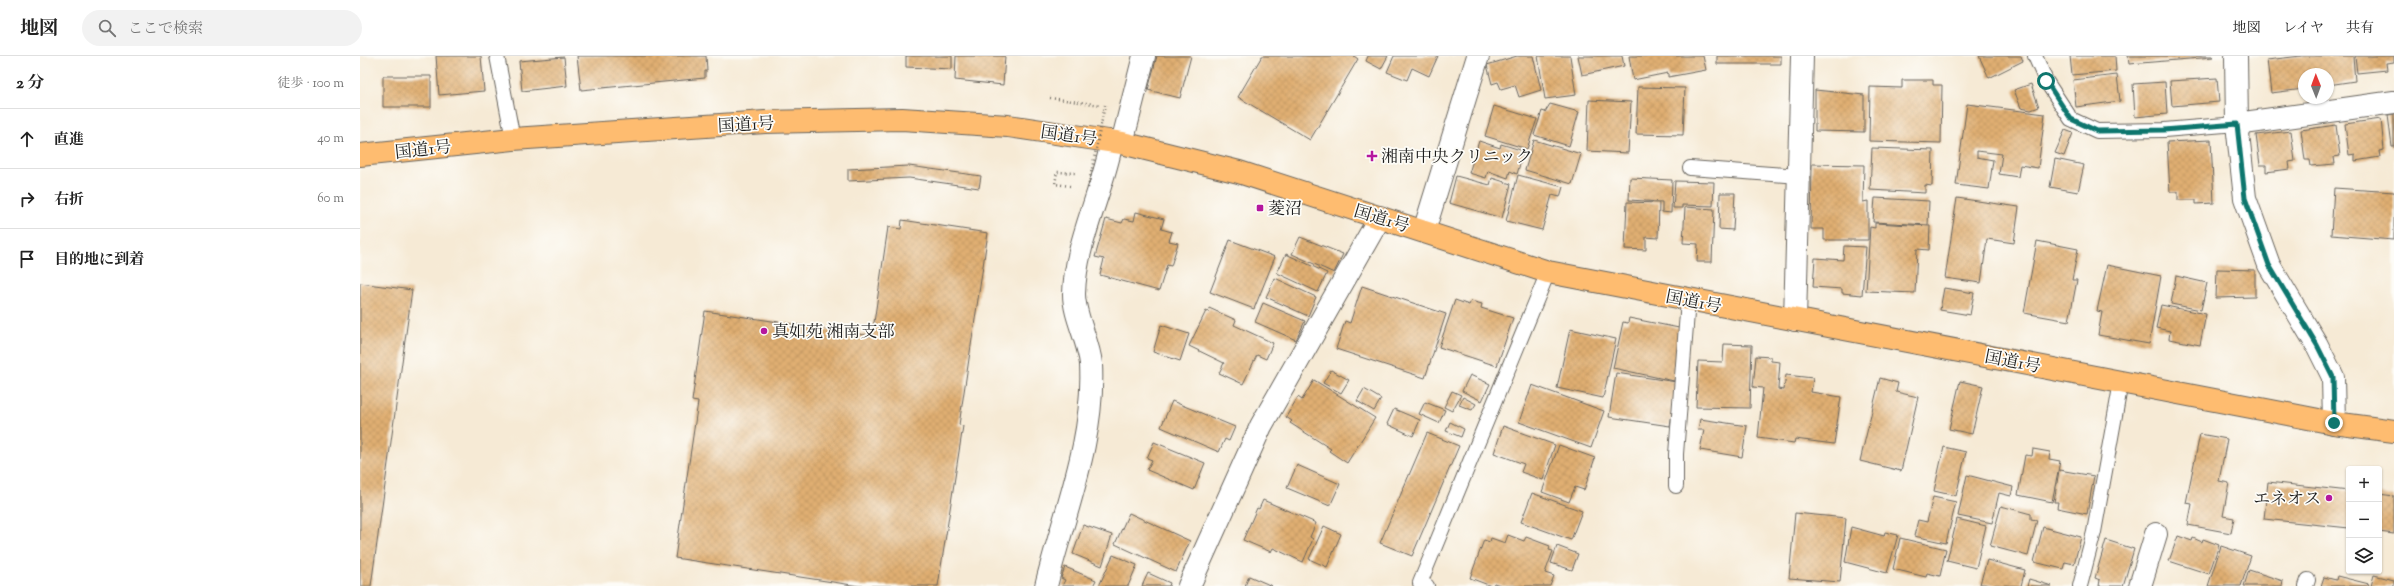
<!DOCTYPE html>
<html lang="ja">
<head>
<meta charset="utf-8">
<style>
  body { margin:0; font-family:"Sorts Mill Goudy","Noto Serif JP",serif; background:#f2f2f2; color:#222 }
  .controls { position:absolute; right:12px; bottom:12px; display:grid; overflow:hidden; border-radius:4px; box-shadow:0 1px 3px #0004 }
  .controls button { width:36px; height:36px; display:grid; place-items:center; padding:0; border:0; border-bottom:1px solid #e0e0e0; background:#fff; color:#222; font:20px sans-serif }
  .compass { position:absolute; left:1938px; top:12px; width:36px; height:36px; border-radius:50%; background:#fff; box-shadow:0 1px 3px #0004; rotate:359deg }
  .stop { position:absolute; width:12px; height:12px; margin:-9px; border:3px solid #0f766e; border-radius:50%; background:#fff }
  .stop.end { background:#0f766e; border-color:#fff; box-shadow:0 1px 4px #0008 }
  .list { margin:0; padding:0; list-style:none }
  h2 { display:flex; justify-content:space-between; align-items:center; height:52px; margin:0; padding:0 16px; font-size:17px }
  h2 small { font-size:13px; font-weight:400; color:#767676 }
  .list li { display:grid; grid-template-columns:26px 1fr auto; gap:12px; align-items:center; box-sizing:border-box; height:60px; padding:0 16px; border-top:1px solid #e0e0e0 }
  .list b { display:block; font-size:15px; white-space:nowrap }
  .list em { font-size:13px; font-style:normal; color:#767676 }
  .icon { flex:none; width:22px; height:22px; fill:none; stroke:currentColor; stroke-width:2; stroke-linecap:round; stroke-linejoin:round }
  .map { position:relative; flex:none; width:2034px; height:530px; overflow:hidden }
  header { display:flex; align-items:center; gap:24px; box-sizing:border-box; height:56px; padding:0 20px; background:#fff; border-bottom:1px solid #e0e0e0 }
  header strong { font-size:19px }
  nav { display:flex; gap:22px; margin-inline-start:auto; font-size:14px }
  .search { width:280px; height:36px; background:#f2f2f2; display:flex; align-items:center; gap:10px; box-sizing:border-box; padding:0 14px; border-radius:22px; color:#767676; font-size:15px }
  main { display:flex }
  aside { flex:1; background:#fff }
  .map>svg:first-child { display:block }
  .building { fill:url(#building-cross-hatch) }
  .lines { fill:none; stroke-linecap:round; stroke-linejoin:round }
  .service-casing { stroke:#68645d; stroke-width:16 }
  .minor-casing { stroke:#68645d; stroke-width:24 }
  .trunk-casing { stroke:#68645d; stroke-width:24 }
  .path { stroke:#68645d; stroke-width:2.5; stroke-dasharray:1 3; stroke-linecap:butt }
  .service { stroke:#fff; stroke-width:14 }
  .minor { stroke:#fff; stroke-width:22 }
  .trunk { stroke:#febc70; stroke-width:22 }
  .path-bridge { stroke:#68645d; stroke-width:2.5; stroke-dasharray:1 3; stroke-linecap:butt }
  .route { stroke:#0f766e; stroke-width:5 }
  .poi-dot { fill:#b5179e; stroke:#fdfcf7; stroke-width:1.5 }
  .labels { text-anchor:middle; stroke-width:3.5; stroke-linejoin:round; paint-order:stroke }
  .street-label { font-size:17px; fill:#1c1c1c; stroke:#fdfcf7 }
  .poi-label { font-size:17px; fill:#1c1c1c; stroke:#fdfcf7; text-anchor:start }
</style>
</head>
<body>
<header>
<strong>地図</strong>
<div class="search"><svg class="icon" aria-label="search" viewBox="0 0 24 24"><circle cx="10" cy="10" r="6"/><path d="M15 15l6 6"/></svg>ここで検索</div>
<nav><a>地図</a><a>レイヤ</a><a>共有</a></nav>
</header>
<main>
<aside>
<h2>2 分<small>徒歩 · 100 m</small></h2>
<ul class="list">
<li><svg class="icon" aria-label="ahead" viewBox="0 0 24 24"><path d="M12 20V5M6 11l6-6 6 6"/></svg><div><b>直進</b></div><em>40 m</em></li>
<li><svg class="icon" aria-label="right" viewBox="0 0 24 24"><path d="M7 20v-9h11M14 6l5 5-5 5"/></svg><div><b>右折</b></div><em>60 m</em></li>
<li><svg class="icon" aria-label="arrive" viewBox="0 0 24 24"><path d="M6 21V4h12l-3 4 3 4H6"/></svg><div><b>目的地に到着</b></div></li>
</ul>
</aside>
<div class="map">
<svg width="2034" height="530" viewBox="0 0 2034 530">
  <defs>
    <pattern id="building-cross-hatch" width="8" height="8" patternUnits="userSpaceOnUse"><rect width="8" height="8" fill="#e0af72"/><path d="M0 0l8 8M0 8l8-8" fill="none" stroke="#c09662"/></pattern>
  </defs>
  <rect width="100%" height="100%" fill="#fdfcf7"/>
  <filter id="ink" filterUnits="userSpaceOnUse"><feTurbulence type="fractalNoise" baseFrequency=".025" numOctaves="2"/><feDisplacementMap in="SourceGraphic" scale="8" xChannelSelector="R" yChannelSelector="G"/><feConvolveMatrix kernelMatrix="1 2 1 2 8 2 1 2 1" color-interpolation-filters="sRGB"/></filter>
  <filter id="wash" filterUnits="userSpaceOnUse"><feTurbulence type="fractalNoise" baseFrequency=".012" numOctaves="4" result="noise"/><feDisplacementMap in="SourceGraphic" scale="16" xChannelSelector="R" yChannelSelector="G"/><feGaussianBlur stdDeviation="0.9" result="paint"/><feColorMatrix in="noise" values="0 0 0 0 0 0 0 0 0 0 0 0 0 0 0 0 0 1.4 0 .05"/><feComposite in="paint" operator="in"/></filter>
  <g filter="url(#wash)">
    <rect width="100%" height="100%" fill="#f6ead5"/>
    <g id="blocks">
      <path class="building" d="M76,0h45l3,35 -45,4z
        M217,0h129l1,15h-2v7l-124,12z
        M546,0h46v13l-46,-2z
        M596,0h49l-2,29 -48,-5z
        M797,0h34l-11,42 -32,-8z
        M902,0h92l4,3 -48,81 -72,-43z
        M1008,0h20l-7,13 -15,-8z
        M1034,0h44l-9,20 -17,-8 -5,12 -20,-8z
        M1157,0h16l8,34 -22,7 -4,-12 -14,4 -3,-7 -6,2 -5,-19z
        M1178,0h32l6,39 -31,4z
        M1218,0h44l2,10 -42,9z
        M1269,0h74l3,14 -38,7v-4l-35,7z
        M1357,0h64v8h-64z
        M1619,0h42l2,5 -34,17z
        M1710,0h45l1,15 -44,4z
        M1768,0h85v1l-84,7z
        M1941,0h52l2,25 -27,4v-11h-24v15l-33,4 -4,-33z
        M1995,0h39v6l-8,1 1,7 -30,3z
        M204,1l3,29 -45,5 -3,-30z
        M1757,19l3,26 -44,6 -3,-27z
        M23,20h48v31h-48z
        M1857,22l2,24 -47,4 -2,-25z
        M1542,24h31v5h9l-1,58 -72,-2 1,-54 32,1z
        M1805,26l2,32 -32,3 -2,-33z
        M1671,28l8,23 -8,3 -10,-2 -7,-18z
        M1278,31l47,1 -2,47 -47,-1z
        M1455,34l49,5v37l-49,-1z
        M1229,44l42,2 -3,51 -41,-2z
        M1190,48l29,8 -10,34 -35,-11 8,-24 3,1z
        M1607,48l78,10 -7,54 -18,-3 -2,12 -19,-3 3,-20 -25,-3v6l16,3 -4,29 -33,-4z
        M1134,50l43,13 -10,30 -42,-13z
        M2034,58v33h-2l-4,-32z
        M2021,63l3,31 -5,1 1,6 -25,4v-7l-6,1 -4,-31z
        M1976,69l4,31 -6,1 1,7 -24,2 -1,-6h-5l-4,-30z
        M1705,74l8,3 -9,23 -9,-3z
        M1931,75l4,30 -6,1 1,7 -24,3v-7h-6l-4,-30z
        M1174,84l47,14 -9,30 -47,-14z
        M1851,84l3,63 -18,1v-4h-18v-8h-8l-3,-50z
        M1119,85l21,7 1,-4 23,7 -7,23 -7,-3 -2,7 -20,-7 -2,7 -17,-5z
        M1512,92l61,2 -1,36 -7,-1v8l-55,-3z
        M1695,103l29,6 -6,27 -28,-5z
        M1452,108l52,1 -1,37 5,-1v39h-44v-11h-13z
        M549,110l72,10 -2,12 -70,-10 -61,3v-12z
        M1158,119l45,12 -3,10 -8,-2 -10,35 -36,-9z
        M1096,120l34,9 2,-7 19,6 -9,34 -53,-15z
        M1270,122l42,2 -1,33 -9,-1v-10l-33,-2z
        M1315,125l39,1 -1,24 -31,-1v3h-9z
        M1974,132l60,4v48l-63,-5z
        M1360,137h15l-2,37 -14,-1z
        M1515,142l54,3 -1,24 -55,-3z
        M1597,142l62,9 -5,36 -27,-4 -6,44 -36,-5z
        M1267,146l32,1 -1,35 -12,-1v13l-21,-1z
        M1325,151l29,2 -2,53h-15l1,-18 -15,-1z
        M776,156l28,7 -3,10 11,3 -3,9 9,2 -7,23 -4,-1 -8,26 -59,-16 4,-16 -9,-2 11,-38 16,4 2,-4 10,2z
        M542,164l86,13 -29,192 4,1 -25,160h-79l-184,-28 23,-156 -6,-1 13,-90 167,25 16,-109 13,2z
        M1515,167l55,3 -1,24 -12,-1 -2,44 -49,-2 4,-64 5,1z
        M940,181l43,17 -9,19 -42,-19z
        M870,184l45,17 -21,52 -44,-17z
        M1677,185l41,8 -6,31h5l-8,41 -45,-8z
        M1484,190l22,1 -4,48 -20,-2v-4l-29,-2 2,-29 28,2z
        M926,198l41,19 -9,19 -41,-19z
        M1747,209l54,11 -12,68 -51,-9 4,-23 -5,-1z
        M1857,213l38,1v27l-39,1z
        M1816,220l31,7 -6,27 -30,-6z
        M915,222l41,19 -8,19 -42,-19z
        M0,227l52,7 -41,296h-11z
        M1002,230l84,28 -21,64 -89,-29 9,-28 5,2z
        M1584,232l30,5 -4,22 -30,-5z
        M1095,244l14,5 2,-4 11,3 -1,4 32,10 -16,48 -58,-19z
        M903,247l42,18 -9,19 -41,-18z
        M1801,249l45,9 -6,31 -31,-6 1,-8 -14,-3z
        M849,252l27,12 -2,5 39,18 -7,16 -9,-4 -14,29 -24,-11 5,-10 -35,-17 17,-35 2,1z
        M1269,262l55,11 -10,52 -61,-13 10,-46 5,1z
        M801,269l28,9 -9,27 -27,-9z
        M1210,273l46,10 -13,59 -46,-10z
        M1364,288l28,1 -2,63 -54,-1 2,-46 25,1z
        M1396,300l15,1v4l9,1 -2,27 6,1 2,-15 27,3 -2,14 30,5 -7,47 -39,-5 -1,4 -36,-5 5,-50 -10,-1z
        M971,314l18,10 -8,13 -18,-10z
        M1256,317l61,9 -7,44 -61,-9z
        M1110,319l20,9 -8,17 -20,-10z
        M1520,322l18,5 -2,9 22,5 -17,74 -41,-10z
        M954,324l61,38 -28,45 -18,-12 2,-2 -41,-26 2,-2 -6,-4 12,-20 4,3z
        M1600,325l23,5 -11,48 -23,-5z
        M1172,329l72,26 -13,37 -72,-26z
        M1004,333l17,10 -7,12 -17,-10z
        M1092,335l9,4 -9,16 -8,-4z
        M1103,341l13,7 -4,6 -13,-5z
        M812,345l63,26 -6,14 -4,-2 -6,13 -58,-25z
        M1065,346l20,8 -6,13 -20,-9z
        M1034,353l26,11 -7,16 -26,-12z
        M1340,363l47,7 -5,31 -42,-7 4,-20h-6z
        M1090,366l14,7 -3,8 -15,-6z
        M1143,370l52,19 -12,35 -22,-8 3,-8 -30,-11z
        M1067,377l32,13 -47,110 -32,-13z
        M1840,378l27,5 -8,42 10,2 -6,33 11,2 -3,15 -43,-8 4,-21 -6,-1z
        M794,386l51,21 -11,27 -47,-20 5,-10 -5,-2z
        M1199,389l36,13 -11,32 -9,-3 -6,15 -27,-10z
        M1584,391l22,5 -10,44 -22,-5z
        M1673,393l17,3 -1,7 11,2 -8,41 -34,-7 7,-40 7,1z
        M937,409l43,19 -10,22 -43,-18z
        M1699,414l35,6 -7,38 -30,-6 1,-6h-4z
        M1607,419l46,12 -2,9 -12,-3 -7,30 -34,-7z
        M1908,426l81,9v37l-85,-9z
        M1172,437l50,18 -11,29 -50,-18z
        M2019,438l15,2v38l-15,-2z
        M1573,441l23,5 -10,41 -32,-7 4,-16 9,2z
        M903,444l53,23 -6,14 3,2 -10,23 -30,-14 -2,4 -28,-12 14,-32 2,1z
        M1641,450l30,8v5l6,1 -9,36 -38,-10z
        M769,457l61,28 -14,31 -61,-28z
        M1435,457l51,5 -6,64 -51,-4z
        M1597,463l29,7 -10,42 -29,-7z
        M723,469l29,10 -10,31 -29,-12z
        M964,470l17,8 -14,33 -18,-8z
        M1491,471l33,9 1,-4 13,3 -11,38 -42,-11z
        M1683,471l38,10 -7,27 -9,-2 -2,7 -29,-7z
        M1148,479l16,6 2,-4 24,9 -1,4 4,1 -8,22 9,3 -4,10h-47l-9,-3 -1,3h-2l-21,-8 14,-38 6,2 1,-4 14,5z
        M1818,480l14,5 1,-3 9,4 1,-3 16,6 -10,29 -40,-13z
        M1540,482l46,11 -6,27 -13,-3 -1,4 -33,-8z
        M1746,484l28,9 -11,37h-24l1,-6 -5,-2z
        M1197,490l21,8 -6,16 -21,-7z
        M1861,490l30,10 -10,30h-33z
        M753,499l24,10 -9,21h-29z
        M1627,504l38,10 -4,16 -41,-2z
        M705,511l31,13 -3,6h-31l3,-6 -4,-2z
        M1889,514l34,11 -1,5h-38z
        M788,517l22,10 -1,3h-27z
        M2014,519l20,5v6h-23z
        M889,520l23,10h-27z
        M1977,520l32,8 -1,2h-47l3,-9 12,3z
        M1669,523l23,7h-25z"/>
    </g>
  </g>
  <g filter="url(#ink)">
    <use href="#blocks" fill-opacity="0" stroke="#68645d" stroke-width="1"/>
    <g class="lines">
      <defs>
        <path id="service" d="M137,0l16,83
          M1675,0l11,25 25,38 26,12 67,-1 73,-6
          M1330,112l109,8
          M1316,430v-32l12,-154
          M1067,530l-7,-3 128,-311
          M1720,530l14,-54 27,-150
          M1946,530l2,-6"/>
        <path id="minor" d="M1876,0l1,68 8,74 24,67 48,80 16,32 1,46
          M1877,68l157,-22
          M762,87l22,-87
          M1064,175l54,-175
          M1435,264l7,-264
          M686,530c18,-73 49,-146 45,-222 -2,-22 -17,-48 -17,-70 1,-51 29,-103 38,-153
          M829,530l72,-160 119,-209
          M1780,530l16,-52"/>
        <path id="trunk" d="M0,99l153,-16 252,-17 137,-3 106,7 114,17 117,29 309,100 786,151 60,8"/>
      </defs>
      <use href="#service" class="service-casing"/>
      <use href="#minor" class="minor-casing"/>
      <use href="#trunk" class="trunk-casing"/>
      <path class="path" d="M690,42l51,7
        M710,130l-15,-2 2,-12 18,1"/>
      <use href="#service" class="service"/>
      <use href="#minor" class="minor"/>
      <use href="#trunk" class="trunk"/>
      <path class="path-bridge" d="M728,132l17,-83"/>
    </g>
  </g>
  <g class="lines" filter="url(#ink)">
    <path class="route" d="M1686,25l25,38 26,12 67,-1 73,-6 8,74 24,67 48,80 16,32 1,46"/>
  </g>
  <g class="poi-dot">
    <path d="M1010 94h4v4h4v4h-4v4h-4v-4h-4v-4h4z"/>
    <rect x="896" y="148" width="8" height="8" rx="2"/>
    <circle cx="404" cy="275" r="4"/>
    <circle cx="1969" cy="442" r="4"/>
  </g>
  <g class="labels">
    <g class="street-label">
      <text transform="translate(386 68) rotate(-3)" y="6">国道1号</text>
      <text transform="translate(709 79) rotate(8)" y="6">国道1号</text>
      <text transform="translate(63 93) rotate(-6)" y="6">国道1号</text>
      <text transform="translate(1022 162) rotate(17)" y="6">国道1号</text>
      <text transform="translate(1334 245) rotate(11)" y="6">国道1号</text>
      <text transform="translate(1653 305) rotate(11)" y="6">国道1号</text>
    </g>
    <g class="poi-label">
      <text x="1021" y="106">湘南中央クリニック</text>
      <text x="908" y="158">菱沼</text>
      <text x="412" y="281">真如苑 湘南支部</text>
      <text x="1961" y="448" text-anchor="end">エネオス</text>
    </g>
  </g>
</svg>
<div class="controls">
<button>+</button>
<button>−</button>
<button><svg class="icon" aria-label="layers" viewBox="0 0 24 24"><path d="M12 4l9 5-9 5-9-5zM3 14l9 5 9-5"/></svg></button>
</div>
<svg class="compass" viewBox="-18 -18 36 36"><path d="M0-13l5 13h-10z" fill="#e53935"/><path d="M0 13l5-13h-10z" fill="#767676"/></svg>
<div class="stop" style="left:1686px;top:25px"></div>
<div class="stop end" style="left:1974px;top:367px"></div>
</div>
</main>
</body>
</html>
